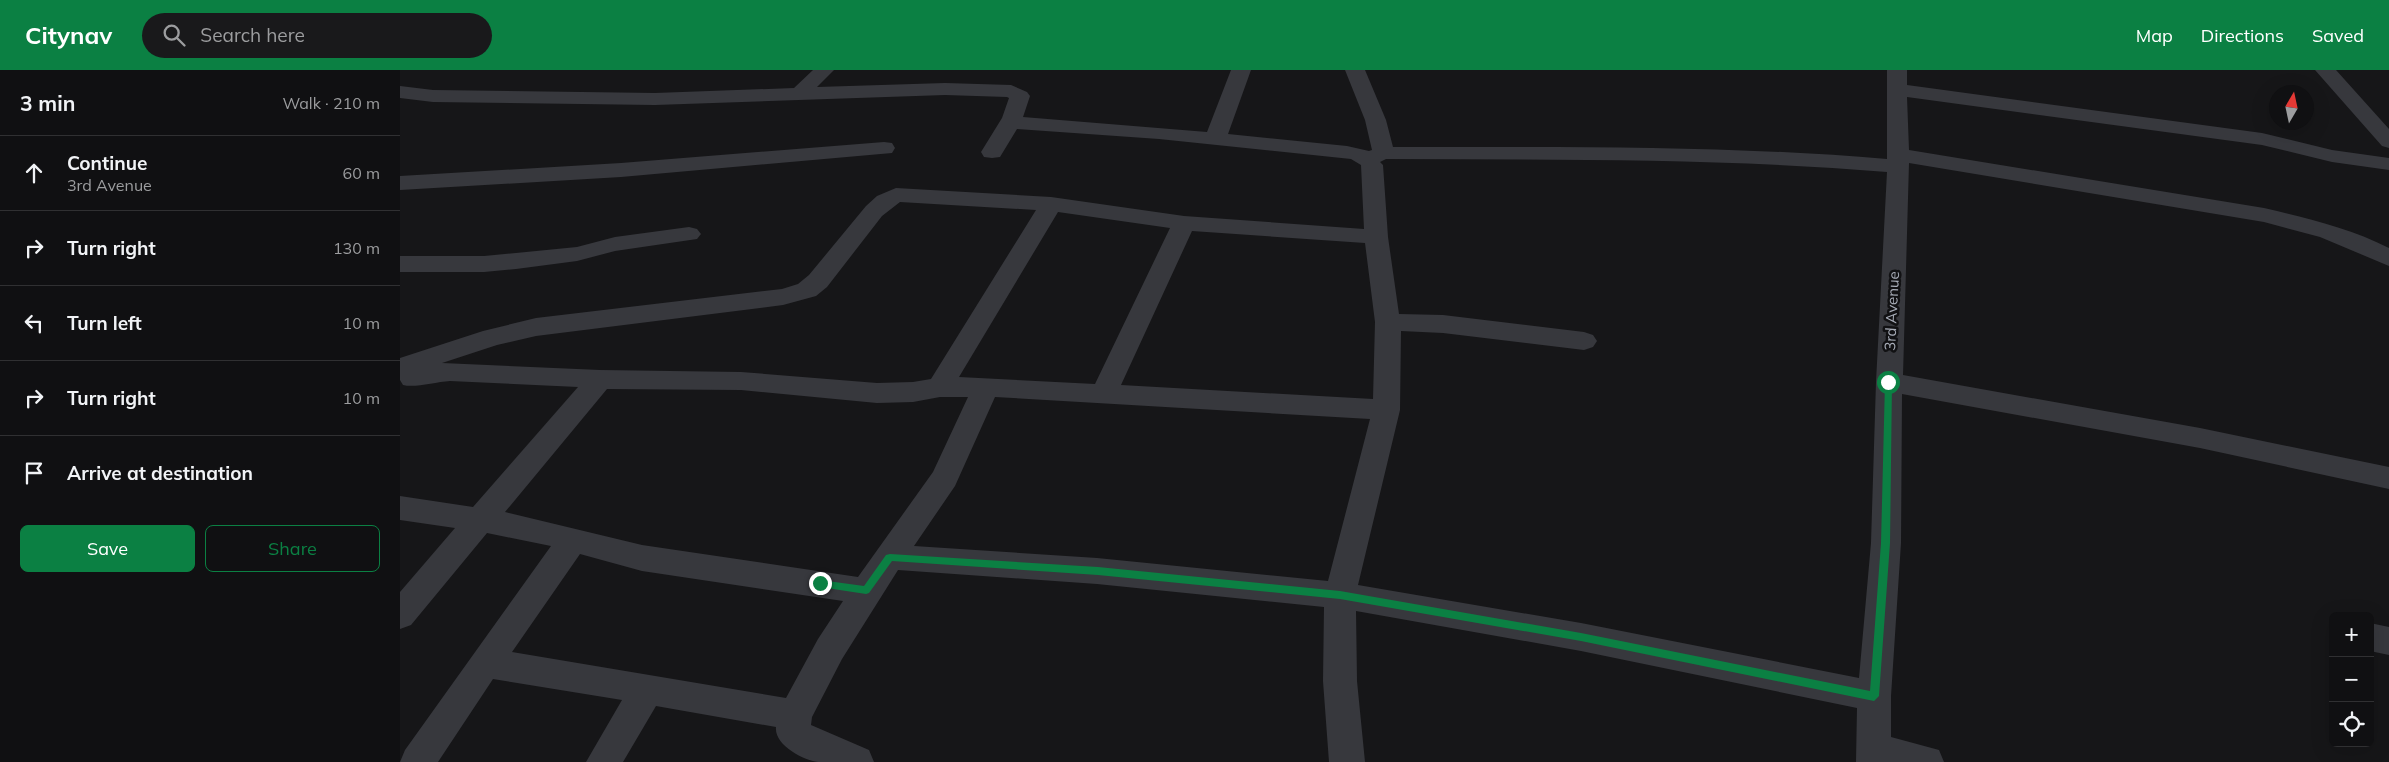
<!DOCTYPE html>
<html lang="en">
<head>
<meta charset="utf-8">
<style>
  body { margin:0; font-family:Mulish,sans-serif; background:#19191b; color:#f1f3f6 }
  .controls { position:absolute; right:15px; bottom:15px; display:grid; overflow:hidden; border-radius:8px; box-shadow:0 5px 20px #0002 }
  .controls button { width:45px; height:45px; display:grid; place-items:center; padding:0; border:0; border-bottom:1px solid #303032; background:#101012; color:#f1f3f6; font:25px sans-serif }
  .compass { position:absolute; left:1869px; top:15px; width:45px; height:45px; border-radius:50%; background:#101012; box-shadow:0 5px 20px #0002; rotate:9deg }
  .stop { position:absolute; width:15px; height:15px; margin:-11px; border:4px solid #0b8043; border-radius:50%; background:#fff }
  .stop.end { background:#0b8043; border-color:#fff; box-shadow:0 1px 5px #0008 }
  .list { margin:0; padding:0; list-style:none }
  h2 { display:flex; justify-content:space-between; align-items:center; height:65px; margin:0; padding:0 20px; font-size:21px }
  h2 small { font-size:16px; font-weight:400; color:#9c9d9f }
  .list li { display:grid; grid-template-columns:32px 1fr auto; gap:15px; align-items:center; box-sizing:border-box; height:75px; padding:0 20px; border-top:1px solid #303032 }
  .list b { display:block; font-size:19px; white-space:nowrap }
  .list p { margin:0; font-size:16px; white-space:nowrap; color:#9c9d9f }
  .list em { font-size:16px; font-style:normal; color:#9c9d9f }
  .actions { display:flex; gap:10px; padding:15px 20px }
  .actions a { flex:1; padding:11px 0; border:1px solid #0b8043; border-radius:8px; text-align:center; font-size:18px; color:#0b8043 }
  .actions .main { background:#0b8043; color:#fff }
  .icon { flex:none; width:28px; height:28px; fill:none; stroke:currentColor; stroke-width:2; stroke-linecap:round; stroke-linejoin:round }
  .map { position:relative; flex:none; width:1989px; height:692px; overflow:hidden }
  header { display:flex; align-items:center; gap:30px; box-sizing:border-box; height:70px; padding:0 25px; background:#0b8043; color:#fff }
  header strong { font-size:24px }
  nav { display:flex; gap:28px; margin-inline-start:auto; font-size:18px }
  .search { width:350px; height:45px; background:#19191b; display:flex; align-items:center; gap:12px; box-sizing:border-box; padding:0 18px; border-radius:28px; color:#9c9d9f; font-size:19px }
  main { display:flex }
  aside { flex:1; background:#101012 }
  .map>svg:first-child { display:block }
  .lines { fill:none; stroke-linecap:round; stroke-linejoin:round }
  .street { fill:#37383d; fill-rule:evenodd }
  .route { fill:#0b8043 }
  .labels { text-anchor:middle; stroke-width:5; stroke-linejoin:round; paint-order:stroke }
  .street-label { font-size:15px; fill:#a8adb8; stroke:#111113 }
</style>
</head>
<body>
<header>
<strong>Citynav</strong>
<div class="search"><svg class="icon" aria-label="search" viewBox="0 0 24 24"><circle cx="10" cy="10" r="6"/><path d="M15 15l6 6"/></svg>Search here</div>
<nav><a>Map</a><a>Directions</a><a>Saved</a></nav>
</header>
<main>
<aside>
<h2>3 min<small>Walk · 210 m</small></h2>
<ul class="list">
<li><svg class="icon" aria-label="ahead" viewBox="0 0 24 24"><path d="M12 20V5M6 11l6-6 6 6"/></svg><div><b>Continue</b><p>3rd Avenue</p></div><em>60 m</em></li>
<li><svg class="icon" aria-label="right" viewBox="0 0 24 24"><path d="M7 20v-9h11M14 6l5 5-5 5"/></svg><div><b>Turn right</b></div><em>130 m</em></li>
<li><svg class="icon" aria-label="left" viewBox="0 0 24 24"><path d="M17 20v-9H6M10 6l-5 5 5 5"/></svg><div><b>Turn left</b></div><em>10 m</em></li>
<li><svg class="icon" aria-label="right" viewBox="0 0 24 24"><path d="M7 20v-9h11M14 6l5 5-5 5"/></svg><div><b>Turn right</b></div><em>10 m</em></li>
<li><svg class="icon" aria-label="arrive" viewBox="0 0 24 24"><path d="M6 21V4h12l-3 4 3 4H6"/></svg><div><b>Arrive at destination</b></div></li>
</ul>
<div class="actions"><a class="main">Save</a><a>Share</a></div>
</aside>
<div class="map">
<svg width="1989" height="692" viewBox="0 0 1989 692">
  <rect width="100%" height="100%" fill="#161618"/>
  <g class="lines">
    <path class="street" d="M413,0h21l-17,17 128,-4 66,2 16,7 3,4 -7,21 184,15 24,-62h20l-23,64 119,12 22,5 3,-1 -7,-30 -20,-50h20l21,50 7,27c165,0 330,-2 494,12v-89h20v15l355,48 70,17 57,8v12l-57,-8 -70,-17 -355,-48 2,53 355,58c43,10 86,20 125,40v18l-69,-29 -56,-15 -355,-59 -6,212 297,53 189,39v22l-189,-41 -298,-54 -1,149 -10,153v41l48,13 5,12h-88l1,-54 -276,-57 -225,-40 1,70 8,81h-36l-6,-81 1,-74 -227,-23 -199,-14 -56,89 -30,58 -1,8 58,25 5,12c-18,0 -38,0 -56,0 -15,-2 -44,-17 -42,-35l-120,-21 -33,56h-37l36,-62 -129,-21 -55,83h-38l5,-12 146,-204 -64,-13 -76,92 -11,4v-37l55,-64 -55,-8v-24l73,11 105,-120 -128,-6c-15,1 -35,7 -47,4l-3,-5v-22l83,-27 53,-13 246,-29 16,-5 11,-9 57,-69 11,-10 19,-8 155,9 133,19 180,13 -3,-64 -10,-6 -192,-20 -142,-10 -17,28 -8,1 -8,-1 -3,-5 21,-34 7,-20 -2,-1 -62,-2 -290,10 -222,-3 -33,-4v-12l33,4 222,3 139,-5zM986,89c167,1 334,-1 501,13l-11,210 -5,161 -12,135 -278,-55 -223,-38 42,-175 1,-79 42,2 141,17 9,-3 4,-6 -4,-6 -9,-3 -141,-17 -44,-1 -11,-77 -5,-72 -3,-3zM500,132l136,8 -105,169 -18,3 -36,1 -136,-11 -141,-2 -158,-7 55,-18 39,-9 247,-31 33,-9 11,-9 55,-71zM658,142l112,16 -75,156 -136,-7zM792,161l173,12 10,79 -2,77 -252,-14zM207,319l134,1 136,13 36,-1 27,-5h28l-35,75 -75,105 -216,-32 -137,-33zM595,327l375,22 -42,162 -231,-23 -183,-12 41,-60zM180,484l62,17 201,30 -25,38 -32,59 -274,-46z
      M1915,0h21l53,59v19l-7,-2z
      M484,72l8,1 3,5 -3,5 -271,24 -221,13v-14l221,-13z
      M289,157l8,2 4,5 -4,5 -82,12 -38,10 -61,8 -32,3h-84v-16h84l32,-3 61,-6 38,-10z
      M1970,553l19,4v28l-19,-4z"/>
  </g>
  <path class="route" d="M1488,309l4,3 -2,161 -11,153 -5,5 -293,-60 -241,-42 -242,-24 -206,-14 -23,32 -3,1 -46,-7 -4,-4 4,-3 44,6 22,-31 4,-1 208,13 242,24 241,42 289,58 11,-148 4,-161z"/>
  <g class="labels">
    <g class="street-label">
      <text transform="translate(1492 241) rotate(-87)" y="5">3rd Avenue</text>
    </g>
  </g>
</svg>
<div class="controls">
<button>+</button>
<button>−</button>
<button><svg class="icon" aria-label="locate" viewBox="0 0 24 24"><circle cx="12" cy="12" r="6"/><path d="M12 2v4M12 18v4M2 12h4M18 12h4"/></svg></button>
</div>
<svg class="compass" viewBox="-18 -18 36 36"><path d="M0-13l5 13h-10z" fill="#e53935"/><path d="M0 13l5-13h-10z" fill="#9c9d9f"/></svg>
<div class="stop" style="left:1488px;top:312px"></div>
<div class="stop end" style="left:420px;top:513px"></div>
</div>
</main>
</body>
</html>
